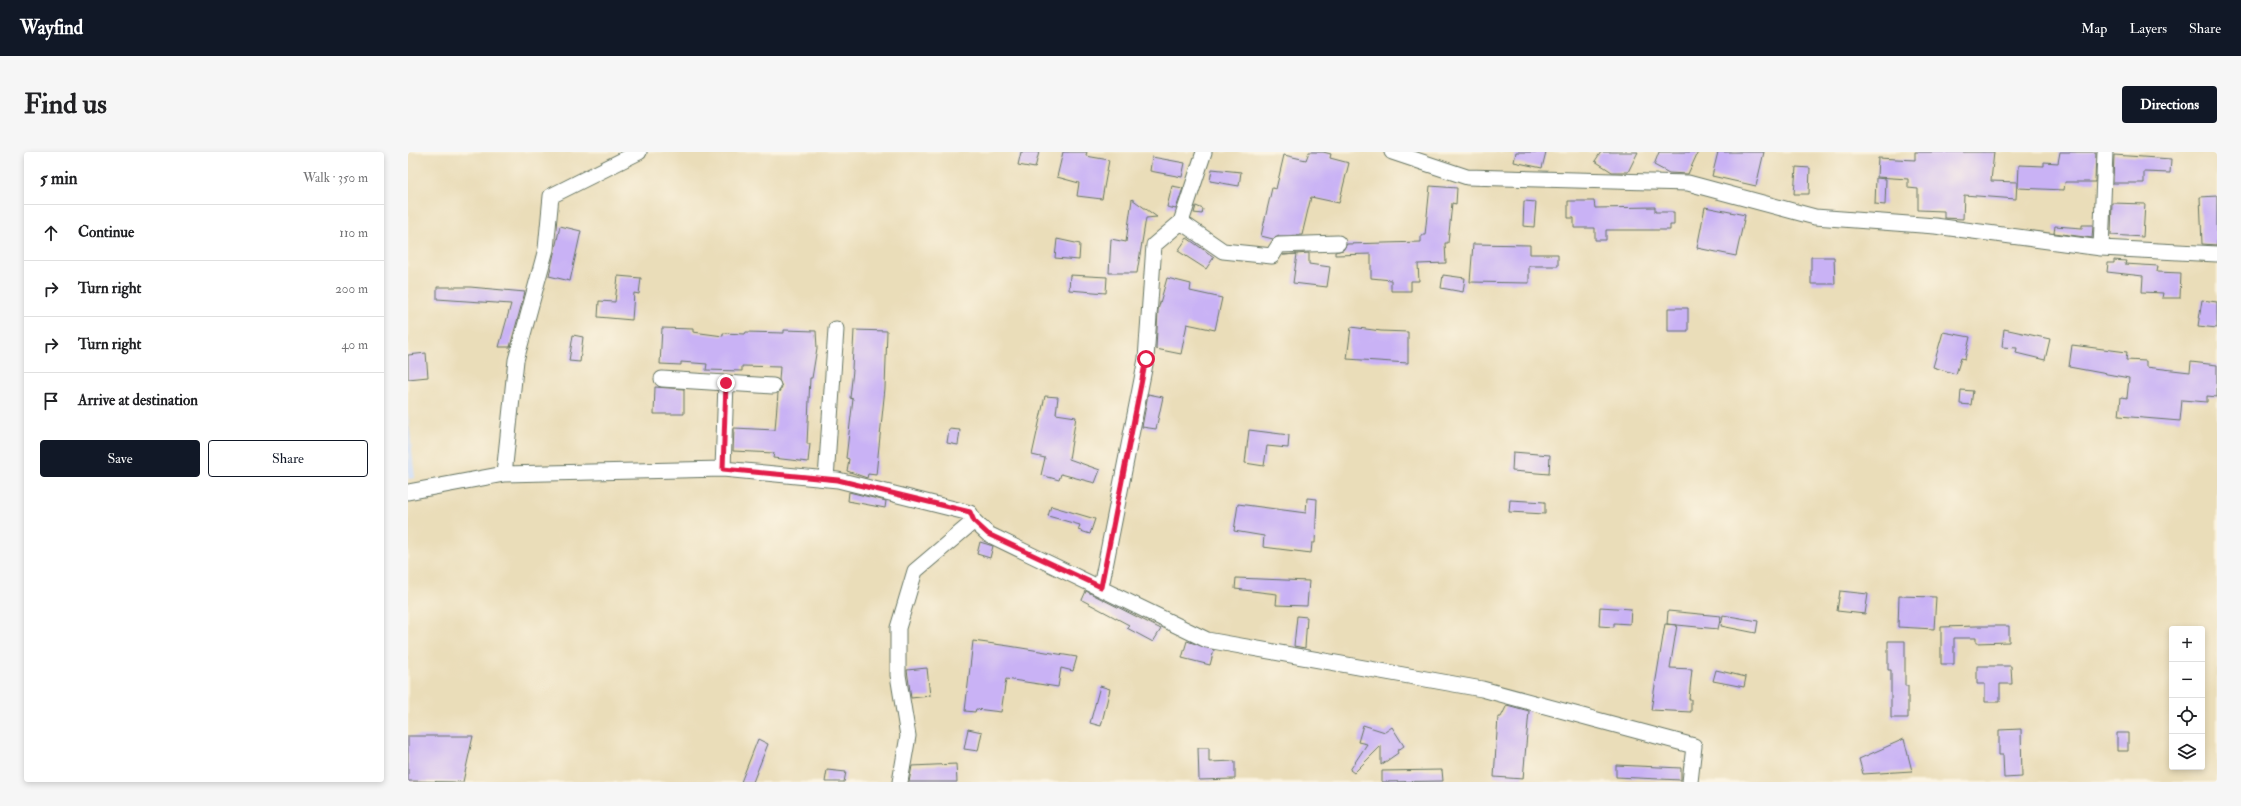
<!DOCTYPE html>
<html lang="en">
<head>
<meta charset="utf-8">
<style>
  body { margin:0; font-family:"IM FELL Double Pica",serif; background:#f6f6f6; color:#202124 }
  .controls { position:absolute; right:12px; bottom:12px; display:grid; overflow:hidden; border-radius:4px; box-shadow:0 2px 6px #0003 }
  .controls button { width:36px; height:36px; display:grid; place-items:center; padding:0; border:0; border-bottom:1px solid #e0e0e0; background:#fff; color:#202124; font:20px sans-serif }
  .stop { position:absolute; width:12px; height:12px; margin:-9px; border:3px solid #e11d48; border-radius:50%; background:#fff }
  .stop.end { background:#e11d48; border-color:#fff; box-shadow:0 1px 4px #0008 }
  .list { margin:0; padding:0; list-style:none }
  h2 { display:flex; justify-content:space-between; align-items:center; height:52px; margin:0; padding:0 16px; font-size:17px }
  h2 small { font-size:13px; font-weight:400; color:#757577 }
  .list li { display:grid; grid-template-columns:26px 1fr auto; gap:12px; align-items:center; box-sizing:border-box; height:56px; padding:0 16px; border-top:1px solid #e0e0e0 }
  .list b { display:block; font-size:15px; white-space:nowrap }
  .list em { font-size:13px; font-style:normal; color:#757577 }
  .actions { display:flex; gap:8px; padding:12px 16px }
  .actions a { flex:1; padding:9px 0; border:1px solid #111827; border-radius:4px; text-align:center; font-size:14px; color:#111827 }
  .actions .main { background:#111827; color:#fff }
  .icon { flex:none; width:22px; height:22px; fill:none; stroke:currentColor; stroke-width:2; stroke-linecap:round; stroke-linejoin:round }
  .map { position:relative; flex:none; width:1809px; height:630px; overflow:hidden; border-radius:4px }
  header { display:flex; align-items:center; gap:24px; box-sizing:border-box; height:56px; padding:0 20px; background:#111827; color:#fff }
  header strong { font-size:19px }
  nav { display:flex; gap:22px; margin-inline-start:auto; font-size:14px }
  .intro { display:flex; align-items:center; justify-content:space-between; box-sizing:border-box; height:96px; padding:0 24px }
  h1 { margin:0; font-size:28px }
  .button { padding:10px 18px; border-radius:4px; background:#111827; color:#fff; font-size:14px; font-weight:700 }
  main { display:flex; gap:24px; padding:0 24px }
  aside { flex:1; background:#fff; border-radius:4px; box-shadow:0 2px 6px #0003 }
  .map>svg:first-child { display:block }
  .built { fill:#cbdcf9 }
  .building { fill:#c9b2f5 }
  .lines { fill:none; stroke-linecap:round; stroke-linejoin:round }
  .minor-casing { stroke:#667563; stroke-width:17 }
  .minor { stroke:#fff; stroke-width:15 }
  .route { stroke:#e11d48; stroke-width:5 }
</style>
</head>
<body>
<header>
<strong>Wayfind</strong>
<nav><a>Map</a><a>Layers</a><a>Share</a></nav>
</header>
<div class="intro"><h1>Find us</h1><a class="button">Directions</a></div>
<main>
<aside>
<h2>5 min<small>Walk · 350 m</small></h2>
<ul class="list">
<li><svg class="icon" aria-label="ahead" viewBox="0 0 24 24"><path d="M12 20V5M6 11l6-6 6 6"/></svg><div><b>Continue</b></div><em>110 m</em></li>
<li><svg class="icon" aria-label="right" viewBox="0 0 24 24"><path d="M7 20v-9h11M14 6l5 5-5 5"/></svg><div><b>Turn right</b></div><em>200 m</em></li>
<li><svg class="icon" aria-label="right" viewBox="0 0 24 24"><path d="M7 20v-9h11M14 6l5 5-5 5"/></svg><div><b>Turn right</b></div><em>40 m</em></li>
<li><svg class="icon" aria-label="arrive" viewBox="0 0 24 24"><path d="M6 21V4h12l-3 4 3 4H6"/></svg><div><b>Arrive at destination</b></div></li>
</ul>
<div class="actions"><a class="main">Save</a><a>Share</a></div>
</aside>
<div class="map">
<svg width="1809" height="630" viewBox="0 0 1809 630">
  <rect width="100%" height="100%" fill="#fcf5e5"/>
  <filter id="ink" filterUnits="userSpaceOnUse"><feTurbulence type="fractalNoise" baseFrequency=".025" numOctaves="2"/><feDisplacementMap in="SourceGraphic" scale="8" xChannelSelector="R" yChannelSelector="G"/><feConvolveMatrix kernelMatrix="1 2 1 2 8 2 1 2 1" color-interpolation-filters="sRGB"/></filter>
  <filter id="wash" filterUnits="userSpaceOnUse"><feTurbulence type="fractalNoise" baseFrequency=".012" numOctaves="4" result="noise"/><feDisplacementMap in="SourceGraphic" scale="16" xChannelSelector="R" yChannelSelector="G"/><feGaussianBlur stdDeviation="0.9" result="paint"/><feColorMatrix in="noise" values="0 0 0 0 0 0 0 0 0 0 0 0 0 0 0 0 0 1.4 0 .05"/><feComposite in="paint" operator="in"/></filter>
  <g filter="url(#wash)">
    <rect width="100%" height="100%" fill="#eaddb9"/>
    <path class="built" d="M0,259l7,67 -7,1z"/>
    <g id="blocks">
      <path class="building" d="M613,0h18l-4,16 -17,-3z
        M655,0h24l-1,4 23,4 -7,39 -25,-3 2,-13 -22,-6z
        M901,0h14l8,2 -1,4 19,5 -10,40 -28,-6 -9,38 -23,1 -6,3 -12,-3 11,-48 4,1 8,-34 22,5z
        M1108,0h30l-4,16 -28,-6z
        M1193,0h37l-10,20h-16l-17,-11z
        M1251,0h39l-10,22 -19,-1 -15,-8z
        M1310,0h46l-8,34 -44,-10z
        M1507,0h79l-3,29 26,1 -1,17 -52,-4 -1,24 -19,-1v-7l-26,-1v-21l-10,-1v-9l-31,-2 1,-19 37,2z
        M1652,0h36l-1,30h-30l-1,8 -46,-2 1,-23 25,1v-4l14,1z
        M1706,3l57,4 -1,14 -26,-1v11h-31z
        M744,5l33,6 -3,14 -32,-6z
        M1388,15l14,1 -1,26h-15z
        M804,17l29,3 -2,14 -29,-5z
        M1468,26l10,1 -1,26 -10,-1z
        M764,34l11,2 -7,21 -9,-2z
        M1022,34l27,2 -1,16 -4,-1 -4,40h-3l1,20 -28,1 1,17h-8v10h-20v-11l-20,-2v-24l-36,1v-3l8,-2 4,-6 74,-2v-7h4z
        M1809,44v49l-15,-1 -2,-47z
        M724,47l25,18 -11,1 -9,55h-28l2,-34 15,3z
        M1116,49l12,1 -2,25 -11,-1z
        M1160,49h26l1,7 60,-1v5h19v13h-4v5h-64v10h-11v-12h-21v-10h-6z
        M1704,51l33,1 -2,33 -32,-2z
        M788,54l7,3 -1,5 -8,-1z
        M1297,55l40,8 -9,41 -39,-8z
        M1674,73h11l-1,13 -38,-5 1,-7 27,2z
        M152,74l21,5 -11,50 -21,-5z
        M779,86l27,19 -8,12 -28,-18z
        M649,87l23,5 -1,16 -24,-2z
        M1065,92l57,1v9h28v12h-29v17l-59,-1z
        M901,101v11l21,3 -3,20 -34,-4 4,-29 -14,1z
        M1403,105h23l1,27h-24z
        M1706,108l12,1 -1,3 33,2 -1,6 24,1 -1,25h-18l1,-5 -21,-1 1,-16 -36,-4 1,-9h6z
        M662,123l37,2 -1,16 -37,-3z
        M1035,123l22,3 -2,14 -22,-4z
        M210,124l23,2 -2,16 -5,-1 -2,27 -34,-3 1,-16 16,1z
        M759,126l24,6 -1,7 32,7 -7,32 -28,-6 -6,30 -25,-5 2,-39z
        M29,135h33l55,5 -15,55h-11l12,-43 -74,-5z
        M1794,148l15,2v26l-19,-2z
        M1260,156h20v23h-20z
        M943,175l30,4 27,1v31l-61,-4z
        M254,176l31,1v3l30,4v-3l22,1 1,-2 38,1v-3l32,1 1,17 -5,30h-2l-3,66h3l-2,18 -35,-4 1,-5 -41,-2 1,-23 41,2 3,-37 4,-6 -3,-7 1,-13 -38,-1v5l-36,-1 1,-6 -26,-2v3l-21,-1z
        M1596,177l46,10 -5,21 -29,-7 1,-5 -15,-1z
        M446,178l33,1 -2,57 -9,87 -8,-1 -1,4 -20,-7 2,-12 -3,-1 7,-59 -3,-1 3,-28 -1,-1z
        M1535,180l27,5 -5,22 -4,-1 -5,16 -23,-7z
        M165,183l10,2 -3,25 -11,-1z
        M1664,193l55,7 -1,8 20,1v6l44,5 1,-10 26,3v32l-10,-1v6l-25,-2 -2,21 -61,-5 2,-19 6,1 2,-20 -60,-11z
        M18,201l2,24 -20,2v-24z
        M247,235l29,2v25h-30z
        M1553,238l12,1 -2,14 -11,-1z
        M740,242l15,3 -7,32 -14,-2z
        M637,244l13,1 -2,17 20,3 -7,42 31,11 -5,13 -34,-9 -2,6 -18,-5 4,-17 -13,-3z
        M541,277l11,1 -2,15 -11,-2z
        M841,278l40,5 -1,13 -21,-2 -3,20 -19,-3z
        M1105,300l37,3 -1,19 -37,-3z
        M441,340l37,9 -1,7 -37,-7z
        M899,346l10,1 -2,44h-3l-1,10 -48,-6 1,-11 -30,-5 4,-27 68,9z
        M1102,348l35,2v12l-36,-2z
        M643,354l44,13 -5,15 -12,-4 2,-5 -32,-9z
        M572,390l13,4 -3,12 -13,-4z
        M828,426l73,3 -2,25 -31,-1 1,-11 -42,-5z
        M678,439l75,38 -8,13 -26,-14 2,-3 -47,-25z
        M1432,439l28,3 -3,20 -28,-3z
        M1491,444l37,1 -2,32 -36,-2z
        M1192,455l31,2 -1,15 -16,-1v4l-15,-1z
        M1260,459l53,5 -3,13 -51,-5z
        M1315,463l35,6 -2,12 -35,-7z
        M889,464l10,1 -2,31 -11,-2z
        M1257,472l12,1 -7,43 22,1 -3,30h2v13l-40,-2z
        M1568,474h33v16l-33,1v-5h-22v26h-13v-37z
        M565,489l36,5 68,11 -4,14 -12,-3 -3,19 -52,-8 -5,33 -25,-3 -1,3 -10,-1z
        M779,489l27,9 -4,15 -28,-7z
        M1480,489h17v45h3v32h-17v-48h-3z
        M1569,514h34l1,18h-12v18h-15v-18h-8z
        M519,516l3,28 -19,2 -4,-28z
        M1308,518l30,7 -2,10 -31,-6z
        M692,534l10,3 -9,37 -11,-3z
        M1099,553l22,6 -6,68 -29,-2 4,-60h3z
        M955,573l22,7 7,-5 12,19 -7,5 1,2 -17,12v-19l-27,27 -4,-3 17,-26 -9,-2z
        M560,577l14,3 -4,19 -14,-2z
        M1613,577l1,48 -18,1 -1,-23h-4v-25z
        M1709,581h11v18h-11z
        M0,584h65l-10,46 -55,-1z
        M350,587l10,5 -15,38h-12z
        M1496,587l8,32 -49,3 -4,-15z
        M790,596h11v14l26,-1v18l-36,1z
        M548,612l1,18h-48l3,-16z
        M1208,613l65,3v12l-65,-3z
        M419,618l19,2 -2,10h-19z
        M1034,618l1,11 -61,1v-11z"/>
    </g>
  </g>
  <g filter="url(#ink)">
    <use href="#blocks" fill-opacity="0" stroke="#667563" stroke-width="1"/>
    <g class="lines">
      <defs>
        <path id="minor" d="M984,0l75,25 221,6 127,34 120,9 166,22 116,6
          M773,70l42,29 49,5 7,-11 59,-2
          M1693,96l4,-96
          M254,227l111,7
          M315,317l3,-86
          M96,322l12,-114 30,-111 5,-53 88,-44
          M418,327l10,-150
          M0,340l96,-18 219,-5 115,11 132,33 4,8 14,13 219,106 275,49 212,57 -4,36
          M693,435l45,-228 8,-114 27,-23 23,-70
          M492,630l8,-46 -10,-61v-47l17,-57 59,-50"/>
      </defs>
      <use href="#minor" class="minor-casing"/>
      <use href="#minor" class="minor"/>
    </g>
  </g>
  <g class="lines" filter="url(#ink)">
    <path class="route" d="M318,231l-3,86 115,11 132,32 4,9 14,13 113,53 45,-228"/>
  </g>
</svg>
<div class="controls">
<button>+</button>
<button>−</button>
<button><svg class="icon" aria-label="locate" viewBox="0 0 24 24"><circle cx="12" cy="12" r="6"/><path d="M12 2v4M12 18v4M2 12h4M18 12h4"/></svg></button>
<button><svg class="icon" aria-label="layers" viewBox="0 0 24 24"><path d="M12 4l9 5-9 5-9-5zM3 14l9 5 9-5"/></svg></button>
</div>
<div class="stop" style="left:738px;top:207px"></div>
<div class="stop end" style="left:318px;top:231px"></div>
</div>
</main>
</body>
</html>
